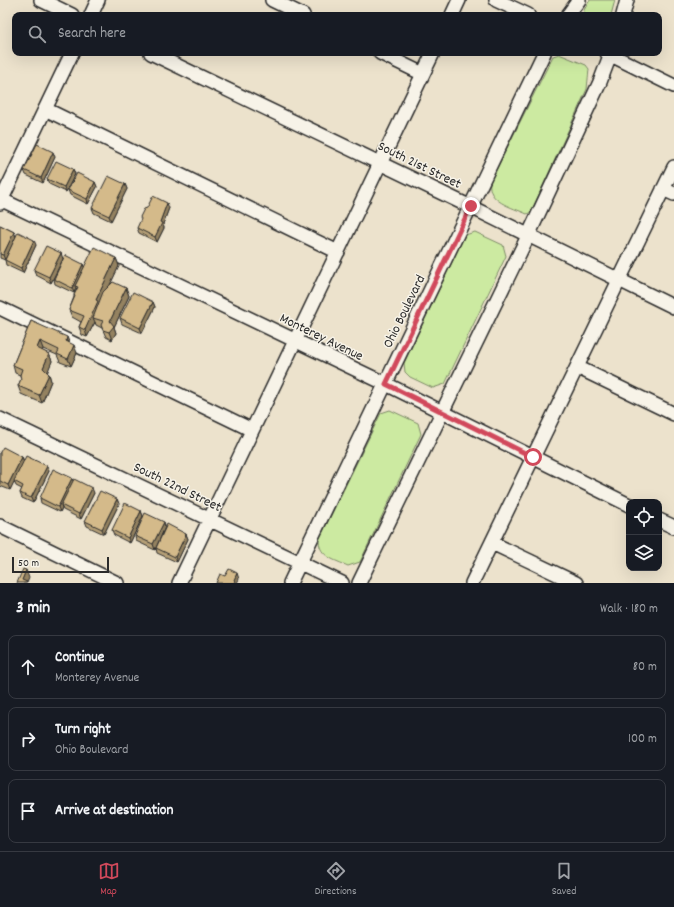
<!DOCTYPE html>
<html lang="en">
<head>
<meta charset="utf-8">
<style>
  body { margin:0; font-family:Dekko,sans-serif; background:#20242c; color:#f1f3f6 }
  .controls { position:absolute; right:12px; bottom:12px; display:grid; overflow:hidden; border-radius:8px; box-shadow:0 4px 16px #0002 }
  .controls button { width:36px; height:36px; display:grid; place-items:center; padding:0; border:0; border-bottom:1px solid #363941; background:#171b24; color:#f1f3f6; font:20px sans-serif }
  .scale { position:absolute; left:12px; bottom:10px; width:97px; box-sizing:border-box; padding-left:4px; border:2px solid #2b2b2b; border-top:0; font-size:11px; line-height:14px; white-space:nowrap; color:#2b2b2b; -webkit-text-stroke:3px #f7f3e8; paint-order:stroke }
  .stop { position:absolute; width:12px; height:12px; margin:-9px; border:3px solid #d1495b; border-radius:50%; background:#fff }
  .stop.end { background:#d1495b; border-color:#fff; box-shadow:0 1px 4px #0008 }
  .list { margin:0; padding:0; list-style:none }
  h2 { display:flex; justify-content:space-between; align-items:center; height:52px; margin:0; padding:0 16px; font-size:17px }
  h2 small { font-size:13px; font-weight:400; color:#9ea1a6 }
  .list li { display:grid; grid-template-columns:26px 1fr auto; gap:12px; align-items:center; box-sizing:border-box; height:64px; margin:0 8px 8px; padding:0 8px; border:1px solid #363941; border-radius:8px }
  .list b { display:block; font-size:15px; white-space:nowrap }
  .list p { margin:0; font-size:13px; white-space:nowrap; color:#9ea1a6 }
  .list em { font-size:13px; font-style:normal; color:#9ea1a6 }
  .icon { flex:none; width:22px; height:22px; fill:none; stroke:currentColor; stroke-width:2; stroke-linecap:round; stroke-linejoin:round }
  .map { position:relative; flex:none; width:674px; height:583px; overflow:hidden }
  .search { position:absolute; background:#171b24; box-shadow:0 4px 16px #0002; left:12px; right:12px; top:12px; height:44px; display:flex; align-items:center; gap:10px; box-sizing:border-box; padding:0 14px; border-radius:8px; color:#9ea1a6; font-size:15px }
  .sheet { height:268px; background:#171b24 }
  nav { display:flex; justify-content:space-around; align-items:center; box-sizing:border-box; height:56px; border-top:1px solid #363941; background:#171b24; font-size:11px; color:#9ea1a6 }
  nav a { display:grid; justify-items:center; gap:2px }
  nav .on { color:#d1495b }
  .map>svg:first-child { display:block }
  .green { fill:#cceaa1; stroke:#7c8a66 }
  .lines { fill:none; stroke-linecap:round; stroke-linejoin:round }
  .minor-casing { stroke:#2b2b2b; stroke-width:16 }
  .minor { stroke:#f7f3e8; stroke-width:13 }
  .wall { fill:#b6a077; stroke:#2b2b2b }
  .shaded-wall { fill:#948261; stroke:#2b2b2b }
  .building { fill:#d4ba8a; stroke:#2b2b2b }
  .route { stroke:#d1495b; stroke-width:5 }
  .labels { text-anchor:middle; stroke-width:3; stroke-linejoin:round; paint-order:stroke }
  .street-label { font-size:14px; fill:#2b2b2b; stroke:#f7f3e8 }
</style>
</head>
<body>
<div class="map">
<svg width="674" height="583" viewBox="0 0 674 583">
  <rect width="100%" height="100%" fill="#ece2cc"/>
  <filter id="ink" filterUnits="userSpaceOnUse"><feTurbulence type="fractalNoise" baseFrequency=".025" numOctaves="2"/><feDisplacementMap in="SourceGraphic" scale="8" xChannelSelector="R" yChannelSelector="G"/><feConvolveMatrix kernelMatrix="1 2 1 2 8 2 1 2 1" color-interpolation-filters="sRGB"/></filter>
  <g filter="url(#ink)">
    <path class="green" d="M590,0h25l-4,15h-28l1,-5z
      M559,54l27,11 3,4 -2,20 -56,123 -4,2c-15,-7 -40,-12 -37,-32l63,-126z
      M475,232l28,13 3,11 -61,128 -12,4 -23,-11 -5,-5 -1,-9 61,-128z
      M390,410l28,13 3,11 -61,128 -12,4c-13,-6 -29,-9 -29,-26l62,-127z"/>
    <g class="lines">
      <defs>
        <path id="minor" d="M41,0l31,15
          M272,0l31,15
          M496,0l32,15
          M91,15l7,-15
          M452,15l7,-15
          M568,15l11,-15
          M623,15l4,-15
          M151,53l320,154 203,100
          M380,53l43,21
          M607,53l67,33
          M45,109l293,143
          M663,189l11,5
          M0,199l386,185 243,121
          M0,203l72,-150
          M0,308l252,122
          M577,367l97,47
          M0,419l342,164
          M659,520l15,7
          M0,526l117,57
          M492,543l84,40
          M179,583l254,-530
          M290,583l254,-530
          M359,583l169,-347 72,-154 11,-29
          M472,583l202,-416"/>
      </defs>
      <use href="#minor" class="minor-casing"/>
      <use href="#minor" class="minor"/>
    </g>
    <path class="wall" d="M55,157l-12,26 -17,-8 -2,-5z
      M73,169l2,5 -9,18 -17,-8 -2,-5z
      M95,182l2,5 -9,17 -18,-9 -2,-5z
      M125,184l2,5 -16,32 -17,-8 -2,-5z
      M169,208l-6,16 1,4 -7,14 -18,-9 -2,-5z
      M0,225l14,7 2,5 20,8 -13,28 -17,-8 -1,-5 -5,-2z
      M116,258l3,8 -9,18 16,4 3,8 -15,31 2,6 -4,7 -6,-3 -4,-9 -6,-3 -1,-3 -8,15 -5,-2 -3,-8 2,-5 -9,-5 -3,-7 5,-13v-2l3,-6 -1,-1 -2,5 -19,-9 -1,-5 29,-15 1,3z
      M63,259l-12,24 -15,-8 -2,-5z
      M153,302l2,5 -13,26 -20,-9 -2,-6z
      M31,321l39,22 7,10 -6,13 -11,-4 -3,-7 -14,-6 -1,2 7,3 3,7 -5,11 2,2 2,7 -9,22 -21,-9 -3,-8 3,-7 -1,-4 -5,-2 -2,-8z
      M0,452l22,5 2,4 25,10 -16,32 -11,-5 -2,-5 2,-4 -6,-3 -2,-5 -4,9 -10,-4z
      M73,481l21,12 -13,26 -18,-9 -1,-2 -2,4 -19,-9 -1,-5z
      M117,499l2,5 -15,30 -17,-8 -2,-5z
      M141,511l2,5 -13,27 -16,-8 -2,-5z
      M164,522l1,5 -10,23 -19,-9 -1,-5z
      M186,534l2,5 -11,23 -20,-9 -1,-5z"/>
    <path class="shaded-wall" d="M53,152l2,5 -12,26 -2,-5z
      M73,169l2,5 -9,18 -2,-5z
      M95,182l2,5 -9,17 -1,-5z
      M125,184l2,5 -16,32 -2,-5z
      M167,203l2,5 -6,16 1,4 -7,14 -2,-5 5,-15z
      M14,232l2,5 -11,23 -2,-5z
      M34,240l2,5 -13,28 -2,-5z
      M61,253l2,6 -12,24 -2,-6z
      M116,258l3,8 -19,40 -7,12 2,4 -8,15 -2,-7 11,-30z
      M83,264l2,5 -10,17 1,2 -2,5 -2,-5z
      M126,288l3,8 -15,31 2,6 -4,7 -3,-8 1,-11z
      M153,302l2,5 -13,26 -2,-5z
      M67,337l3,7 -4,-3z
      M40,341l3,8 -3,7 -3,-8z
      M74,345l3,8 -6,13 -3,-7z
      M49,354l3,7 -6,15 -3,-8z
      M49,374l2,7 -9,22 -3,-8z
      M22,457l2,5 -14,28 -2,-5z
      M47,466l2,5 -16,32 -2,-5z
      M72,478l2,5 -13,22 1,3 -2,4 -2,-5z
      M92,488l2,5 -13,26 -2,-5z
      M117,499l2,5 -15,30 -2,-5z
      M141,511l2,5 -13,27 -2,-5z
      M164,522l1,5 -10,23 -2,-6z
      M186,534l2,5 -11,23 -2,-5z
      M26,570l3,8 -2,5h-4l-1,-3z
      M237,573l2,6 -2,4h-3v-3z"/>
    <path class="building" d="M37,144l16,8 -12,26 -17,-8z
      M56,161l17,8 -9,18 -17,-8z
      M77,173l18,9 -8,17 -19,-9z
      M108,176l17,8 -16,32 -17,-8z
      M153,196l14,7 -7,19 2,1 -7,14 -18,-9 4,-9 -1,-2 4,-8 3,-1z
      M0,225l14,7 -11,23 -3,-1z
      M18,232l16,8 -13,28 -16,-8z
      M46,246l15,7 -12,24 -15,-7z
      M94,247l22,11 -20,42 2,1 -13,29 -6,-3 5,-11 -15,-6 6,-14 -1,-1 4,-8 -3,-1z
      M65,255l18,9 -11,24 -18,-9z
      M113,282l13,6 -16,33 4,5 -5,6 -6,-2 -2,-5 2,-4 -10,-3 10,-26z
      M133,292l20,10 -13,26 -20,-10z
      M31,321l36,16 -1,4 8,4 -6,14 -11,-5 2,-4 -19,-9 -3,7 12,6 -6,14 6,6 -10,21 -21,-9 3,-7 -1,-4 2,-6 -9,-4z
      M3,447l19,10 -14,28 -8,-4v-29z
      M26,456l21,10 -16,32 -11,-5 3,-7 -9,-5z
      M53,469l19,9 -14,29 -18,-9z
      M74,479l18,9 -13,26 -18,-9z
      M100,491l17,8 -15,30 -17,-8z
      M125,503l16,8 -13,27 -16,-8z
      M145,513l19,9 -11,22 -18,-8z
      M167,524l19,10 -11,23 -19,-9z
      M23,569l3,1 -4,10 5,2 -1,1h-9z
      M229,569l8,4 -3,7 1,1 -1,2h-18l4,-9 5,2z"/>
  </g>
  <g class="lines" filter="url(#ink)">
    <path class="route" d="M471,206l-85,178 147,73"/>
  </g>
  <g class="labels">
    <g class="street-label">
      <text transform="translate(420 164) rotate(26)" y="5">South 21st Street</text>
      <text transform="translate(403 311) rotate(-64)" y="5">Ohio Boulevard</text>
      <text transform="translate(322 336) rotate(26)" y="5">Monterey Avenue</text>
      <text transform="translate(178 486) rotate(26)" y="5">South 22nd Street</text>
    </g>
  </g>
</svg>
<div class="controls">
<button><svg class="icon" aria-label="locate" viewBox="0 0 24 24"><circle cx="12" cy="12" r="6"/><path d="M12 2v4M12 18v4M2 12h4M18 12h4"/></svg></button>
<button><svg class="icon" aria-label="layers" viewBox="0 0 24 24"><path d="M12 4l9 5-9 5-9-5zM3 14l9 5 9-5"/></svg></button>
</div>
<div class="scale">50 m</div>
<div class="stop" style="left:533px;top:457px"></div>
<div class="stop end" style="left:471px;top:206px"></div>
<div class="search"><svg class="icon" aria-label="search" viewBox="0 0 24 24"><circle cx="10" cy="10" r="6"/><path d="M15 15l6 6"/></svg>Search here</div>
</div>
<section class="sheet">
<h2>3 min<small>Walk · 180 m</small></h2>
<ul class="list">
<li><svg class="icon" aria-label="ahead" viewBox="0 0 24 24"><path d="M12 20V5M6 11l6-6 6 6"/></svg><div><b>Continue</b><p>Monterey Avenue</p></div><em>80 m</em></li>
<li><svg class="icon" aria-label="right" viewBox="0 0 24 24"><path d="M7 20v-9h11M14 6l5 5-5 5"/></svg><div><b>Turn right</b><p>Ohio Boulevard</p></div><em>100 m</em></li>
<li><svg class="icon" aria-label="arrive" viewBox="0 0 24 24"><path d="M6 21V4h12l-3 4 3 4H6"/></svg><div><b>Arrive at destination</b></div></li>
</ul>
</section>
<nav>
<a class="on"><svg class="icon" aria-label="map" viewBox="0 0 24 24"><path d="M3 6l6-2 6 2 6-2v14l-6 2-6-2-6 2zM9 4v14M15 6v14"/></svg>Map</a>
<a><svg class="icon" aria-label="directions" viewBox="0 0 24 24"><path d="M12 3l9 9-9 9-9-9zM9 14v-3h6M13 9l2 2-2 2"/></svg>Directions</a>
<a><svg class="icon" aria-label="saved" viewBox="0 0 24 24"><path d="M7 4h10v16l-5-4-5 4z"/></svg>Saved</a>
</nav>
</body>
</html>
